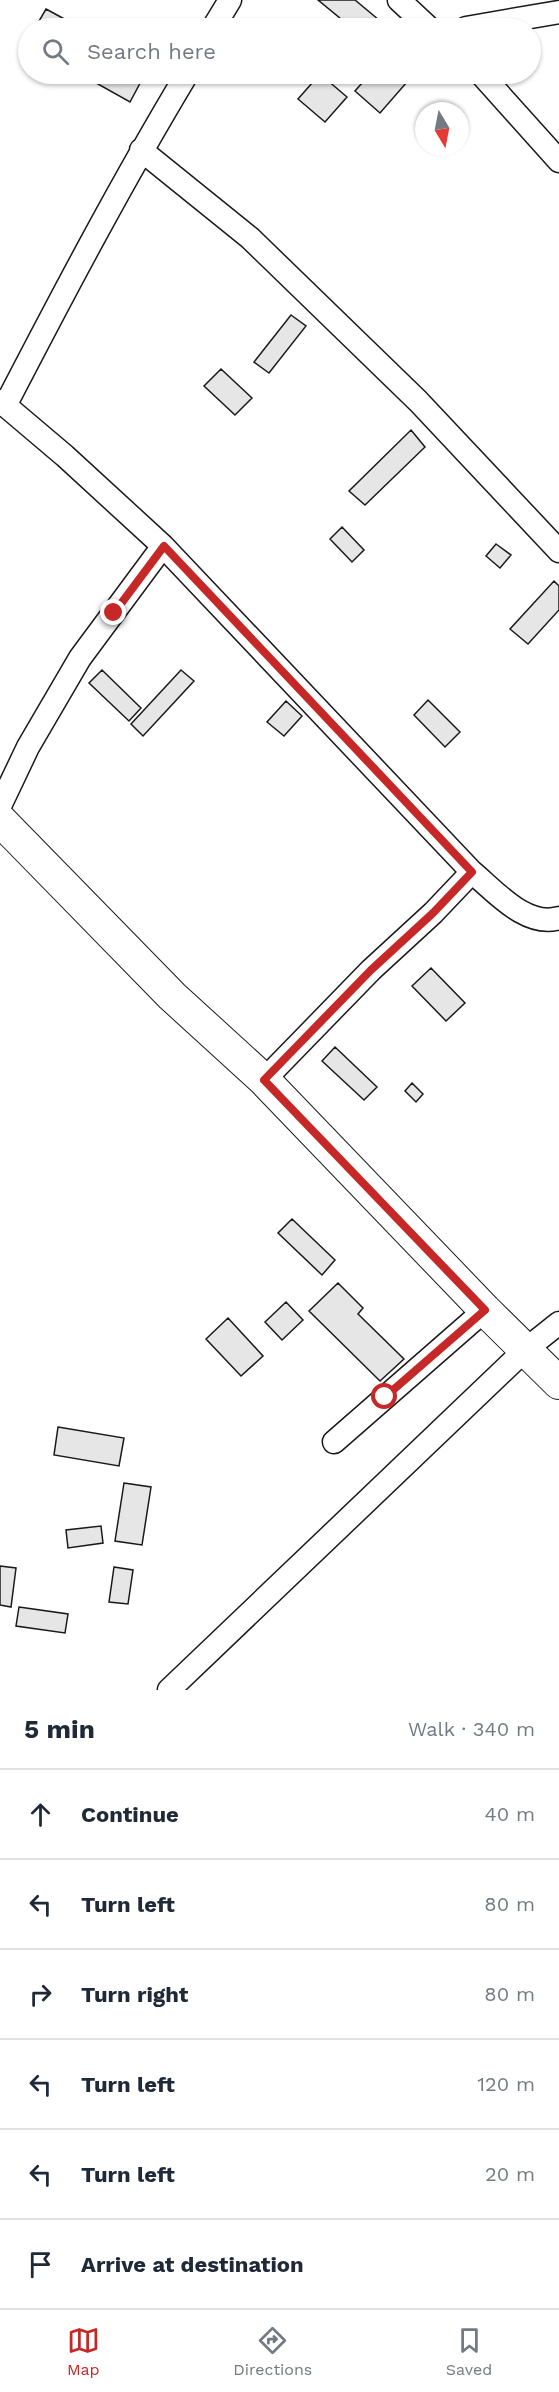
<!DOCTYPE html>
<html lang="en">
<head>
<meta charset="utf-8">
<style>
  body { margin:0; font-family:"Work Sans",sans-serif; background:#f6f6f7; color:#1f2937 }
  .compass { position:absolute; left:415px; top:102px; width:54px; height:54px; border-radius:50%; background:#fff; box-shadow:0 2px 4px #0004; rotate:170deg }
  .stop { position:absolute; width:18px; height:18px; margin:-14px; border:4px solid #c62828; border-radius:50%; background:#fff }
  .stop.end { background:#c62828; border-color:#fff; box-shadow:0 2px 6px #0008 }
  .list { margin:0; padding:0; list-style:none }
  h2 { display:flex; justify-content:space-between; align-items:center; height:78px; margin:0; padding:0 24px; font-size:26px }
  h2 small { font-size:20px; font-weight:400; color:#747a83 }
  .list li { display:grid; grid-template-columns:39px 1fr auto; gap:18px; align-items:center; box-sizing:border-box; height:90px; padding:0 24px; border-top:2px solid #e0e1e3 }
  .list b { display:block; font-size:22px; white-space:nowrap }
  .list em { font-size:20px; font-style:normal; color:#747a83 }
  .icon { flex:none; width:33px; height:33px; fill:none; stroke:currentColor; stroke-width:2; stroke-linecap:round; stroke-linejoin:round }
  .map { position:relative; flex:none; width:559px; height:1690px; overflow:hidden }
  .search { position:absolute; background:#fff; box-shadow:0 2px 4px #0004; left:18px; right:18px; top:18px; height:66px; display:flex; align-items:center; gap:15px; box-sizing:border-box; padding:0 21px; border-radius:33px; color:#747a83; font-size:22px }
  .sheet { height:618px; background:#fff }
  nav { display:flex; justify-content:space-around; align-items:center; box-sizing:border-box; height:84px; border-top:2px solid #e0e1e3; background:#fff; font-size:16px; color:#747a83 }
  nav a { display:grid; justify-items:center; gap:3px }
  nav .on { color:#c62828 }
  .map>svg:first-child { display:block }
  .building { fill:#e6e6e6; stroke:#1a1a1a; stroke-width:1.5 }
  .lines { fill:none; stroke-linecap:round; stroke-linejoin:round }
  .street-casing { stroke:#1a1a1a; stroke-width:25 }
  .secondary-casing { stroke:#1a1a1a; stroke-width:34 }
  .street { stroke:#fff; stroke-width:22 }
  .secondary { stroke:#fff; stroke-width:32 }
  .route { stroke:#c62828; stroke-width:8 }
</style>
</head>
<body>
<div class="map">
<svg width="559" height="1690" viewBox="0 0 559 1690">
  <rect width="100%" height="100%" fill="#fff"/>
  <path class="building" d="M318,0h37l24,20 -8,8h-19z
    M46,9l35,19h-46z
    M80,74h65l-15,28z
    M320,74l27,23 -22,25 -27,-23z
    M370,74h44l-34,39 -25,-22z
    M291,315l15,11 -37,47 -15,-11z
    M221,369l31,29 -17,17 -31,-29z
    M411,430l14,17 -60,58 -16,-14z
    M342,527l22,23 -12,12 -22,-23z
    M496,544l15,11 -11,13 -14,-12z
    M554,581l5,5v24l-31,34 -18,-15z
    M102,670l39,38 -12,13 -40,-38z
    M181,670l13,11 -51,55 -12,-12z
    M428,700l32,32 -15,15 -31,-32z
    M286,701l16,15 -18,20 -17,-14z
    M431,968l34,35 -19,18 -34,-35z
    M335,1047l42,40 -13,13 -42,-39z
    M412,1083l11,11 -7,8 -11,-11z
    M292,1219l43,41 -13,15 -44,-42z
    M338,1283l25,25 -5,6 46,45 -24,22 -71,-70z
    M286,1302l17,18 -21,20 -17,-18z
    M228,1318l35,38 -22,20 -35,-37z
    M58,1427l66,11 -5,28 -65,-11z
    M124,1483l27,4 -9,58 -27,-4z
    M101,1526l2,17 -35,5 -2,-18z
    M0,1566l16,2 -5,39 -11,-2z
    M114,1567l19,3 -5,34 -19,-2z
    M19,1607l49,7 -3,19 -49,-7z"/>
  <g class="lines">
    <defs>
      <path id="street" d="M399,0l30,28
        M213,28l17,-28
        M466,28l93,-16
        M481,74l78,87
        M141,150l109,88 168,163 141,150
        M0,401l65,55 98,90 309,326
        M5,406c58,-112 117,-224 182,-332
        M0,806l28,-59 52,-89 83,-112
        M264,1080l107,-110 62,-57 39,-41c23,19 54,56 87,46
        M334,1442l151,-132
        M169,1690l356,-340 34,-27"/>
      <path id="secondary" d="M0,820l172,176 92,84 221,230 74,73"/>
    </defs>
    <use href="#street" class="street-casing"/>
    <use href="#secondary" class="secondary-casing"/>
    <use href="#street" class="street"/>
    <use href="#secondary" class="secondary"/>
  </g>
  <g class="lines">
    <path class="route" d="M114,613l50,-67 308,326 -39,41 -62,57 -107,110 221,230 -100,87"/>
  </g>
</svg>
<svg class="compass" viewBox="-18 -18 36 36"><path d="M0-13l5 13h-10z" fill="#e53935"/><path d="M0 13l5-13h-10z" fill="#747a83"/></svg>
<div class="stop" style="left:385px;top:1397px"></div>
<div class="stop end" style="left:114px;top:613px"></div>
<div class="search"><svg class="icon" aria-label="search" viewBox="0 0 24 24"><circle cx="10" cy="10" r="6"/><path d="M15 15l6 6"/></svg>Search here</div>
</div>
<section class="sheet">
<h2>5 min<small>Walk · 340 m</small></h2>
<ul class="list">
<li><svg class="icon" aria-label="ahead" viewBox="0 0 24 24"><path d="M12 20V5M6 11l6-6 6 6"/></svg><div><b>Continue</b></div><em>40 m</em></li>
<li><svg class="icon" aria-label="left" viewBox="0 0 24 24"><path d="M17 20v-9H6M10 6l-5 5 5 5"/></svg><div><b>Turn left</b></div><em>80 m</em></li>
<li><svg class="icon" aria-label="right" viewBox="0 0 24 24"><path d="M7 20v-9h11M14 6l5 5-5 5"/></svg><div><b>Turn right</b></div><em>80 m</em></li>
<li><svg class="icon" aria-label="left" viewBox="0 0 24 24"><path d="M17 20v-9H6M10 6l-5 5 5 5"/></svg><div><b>Turn left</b></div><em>120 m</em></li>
<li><svg class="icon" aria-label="left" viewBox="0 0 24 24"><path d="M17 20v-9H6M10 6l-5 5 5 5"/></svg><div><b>Turn left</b></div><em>20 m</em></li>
<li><svg class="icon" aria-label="arrive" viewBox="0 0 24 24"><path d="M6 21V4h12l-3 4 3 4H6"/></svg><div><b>Arrive at destination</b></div></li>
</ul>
</section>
<nav>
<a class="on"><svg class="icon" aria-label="map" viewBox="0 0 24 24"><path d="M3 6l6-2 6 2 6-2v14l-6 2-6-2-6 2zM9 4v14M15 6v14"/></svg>Map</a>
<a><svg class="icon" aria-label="directions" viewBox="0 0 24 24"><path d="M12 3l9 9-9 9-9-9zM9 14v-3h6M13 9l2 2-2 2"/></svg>Directions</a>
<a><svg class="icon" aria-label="saved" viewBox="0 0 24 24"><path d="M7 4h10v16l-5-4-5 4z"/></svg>Saved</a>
</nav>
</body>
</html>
